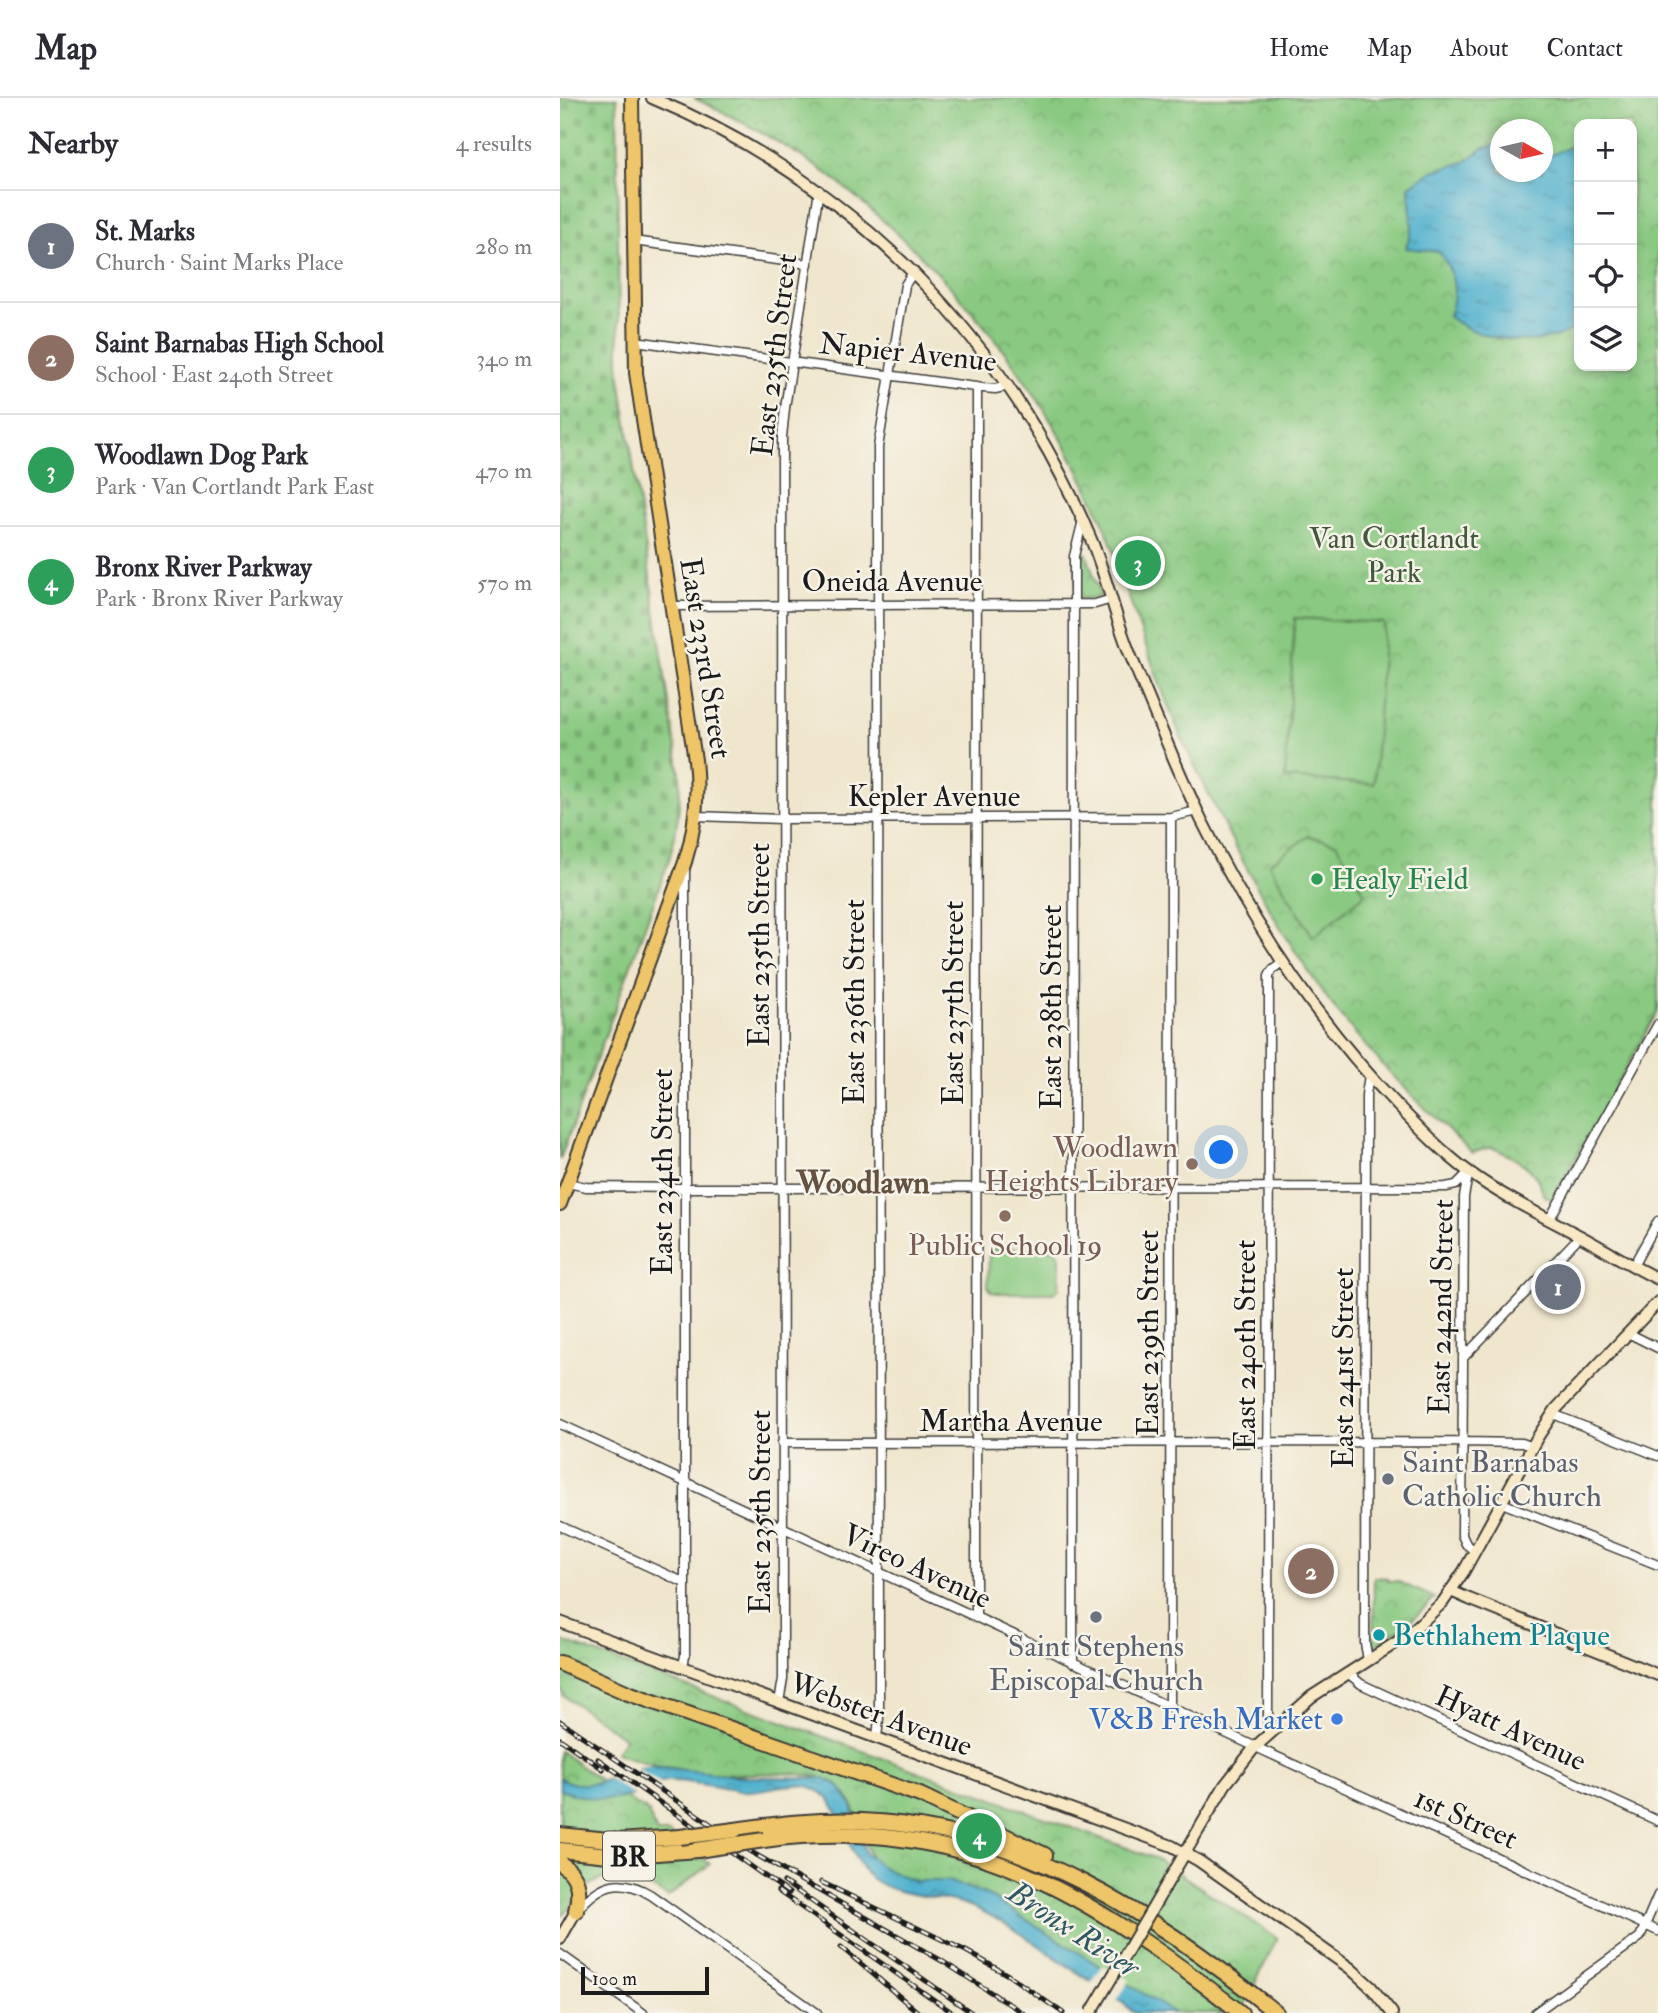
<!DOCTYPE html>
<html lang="en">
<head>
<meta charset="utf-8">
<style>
  body { margin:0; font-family:"IM FELL Double Pica",serif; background:#f7f7f7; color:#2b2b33 }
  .controls { position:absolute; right:21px; top:21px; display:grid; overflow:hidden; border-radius:14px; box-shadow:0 4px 10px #0003 }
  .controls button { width:63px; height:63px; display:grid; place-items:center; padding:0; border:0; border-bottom:2px solid #e1e1e2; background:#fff; color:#2b2b33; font:35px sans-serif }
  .compass { position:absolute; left:930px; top:21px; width:63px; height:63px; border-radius:50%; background:#fff; box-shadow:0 4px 10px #0003; rotate:98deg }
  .scale { position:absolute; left:21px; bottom:18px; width:128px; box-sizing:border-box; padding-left:7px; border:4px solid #1c1c1c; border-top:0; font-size:19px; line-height:24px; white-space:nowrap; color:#1c1c1c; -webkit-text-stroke:5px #f7f3e8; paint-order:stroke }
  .you { position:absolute; left:662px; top:1055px; width:24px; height:24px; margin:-18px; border:5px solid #fff; border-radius:50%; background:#1a73e8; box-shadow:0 0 0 10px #1a73e833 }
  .badge { display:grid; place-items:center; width:46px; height:46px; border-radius:50%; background:#b5179e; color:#fff; font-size:23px; font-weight:700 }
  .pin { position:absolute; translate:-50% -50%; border:4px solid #fff; box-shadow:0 2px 7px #0006 }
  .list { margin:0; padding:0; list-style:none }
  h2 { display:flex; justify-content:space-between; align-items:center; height:91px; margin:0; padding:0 28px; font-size:30px }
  h2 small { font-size:23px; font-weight:400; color:#7c7c81 }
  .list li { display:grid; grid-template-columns:46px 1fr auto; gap:21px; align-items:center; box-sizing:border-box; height:112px; padding:0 28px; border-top:2px solid #e1e1e2 }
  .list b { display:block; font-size:26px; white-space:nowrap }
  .list p { margin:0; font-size:23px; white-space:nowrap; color:#7c7c81 }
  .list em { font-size:23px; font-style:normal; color:#7c7c81 }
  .icon { flex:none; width:38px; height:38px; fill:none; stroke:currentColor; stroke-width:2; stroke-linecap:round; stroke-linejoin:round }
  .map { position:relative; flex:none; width:1098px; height:1915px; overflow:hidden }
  header { display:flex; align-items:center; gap:42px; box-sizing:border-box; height:98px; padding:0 35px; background:#fff; border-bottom:2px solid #e1e1e2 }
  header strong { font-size:33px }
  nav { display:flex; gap:38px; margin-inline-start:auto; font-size:24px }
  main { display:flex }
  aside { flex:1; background:#fff }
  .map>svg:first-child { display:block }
  .cemetery { fill:url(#cemetery-stones); stroke:#52724e; stroke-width:2 }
  .park { fill:url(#park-crowns); stroke:#52724e; stroke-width:2; fill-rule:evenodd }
  .pitch { fill:#89c981; stroke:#52724e; stroke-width:2 }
  .water { fill:url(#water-ripples); stroke:#366675; stroke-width:2 }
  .pier { fill:#f0e6cd }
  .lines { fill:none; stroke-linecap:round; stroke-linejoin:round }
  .street-casing { stroke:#3c3a37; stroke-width:11 }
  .secondary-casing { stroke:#3c3a37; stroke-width:14 }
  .primary-casing { stroke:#3c3a37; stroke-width:16 }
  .highway-casing { stroke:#3c3a37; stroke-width:18 }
  .street { stroke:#fff; stroke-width:8 }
  .secondary { stroke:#f8e8c3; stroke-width:10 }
  .primary { stroke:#eec569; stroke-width:12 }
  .highway { stroke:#eec569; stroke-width:14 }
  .rail-casing { stroke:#1c1c1c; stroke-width:5 }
  .rail { stroke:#f7f3e8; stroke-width:2.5; stroke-dasharray:8; stroke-linecap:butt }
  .secondary-bridge-casing { stroke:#3c3a37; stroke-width:14; stroke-linecap:butt }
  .highway-bridge-casing { stroke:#3c3a37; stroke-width:18; stroke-linecap:butt }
  .secondary-bridge { stroke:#f8e8c3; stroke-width:10 }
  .highway-bridge { stroke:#eec569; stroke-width:14 }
  .leisure-dot { fill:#2e9e5b; stroke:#f7f3e8; stroke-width:2.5 }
  .education-dot { fill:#8d6e63; stroke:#f7f3e8; stroke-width:2.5 }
  .worship-dot { fill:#6b7280; stroke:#f7f3e8; stroke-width:2.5 }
  .culture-dot { fill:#0f9aa8; stroke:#f7f3e8; stroke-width:2.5 }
  .shop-dot { fill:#3f7fe0; stroke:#f7f3e8; stroke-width:2.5 }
  .labels { text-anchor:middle; stroke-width:5; stroke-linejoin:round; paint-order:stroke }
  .shield { fill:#f7f3e8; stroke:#5e5c59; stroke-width:2 }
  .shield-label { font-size:28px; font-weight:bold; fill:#1c1c1c }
  .street-label { font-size:30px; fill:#1c1c1c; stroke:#f7f3e8 }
  .park-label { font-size:30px; fill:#42593f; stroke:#f7f3e8 }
  .leisure-label { font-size:30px; fill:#27864d; stroke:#f7f3e8; text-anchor:start }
  .education-label { font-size:30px; fill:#785e54; stroke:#f7f3e8; text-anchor:end }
  .worship-label { font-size:30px; fill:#5b616d; stroke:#f7f3e8; text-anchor:start }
  .culture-label { font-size:30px; fill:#0d838f; stroke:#f7f3e8; text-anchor:start }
  .shop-label { font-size:30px; fill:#366cbe; stroke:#f7f3e8; text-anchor:end }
  .neighbourhood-label { font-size:32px; font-weight:bold; fill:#645141; stroke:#f7f3e8 }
  .water-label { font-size:32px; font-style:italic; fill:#305863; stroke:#f7f3e8 }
</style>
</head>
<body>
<header>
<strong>Map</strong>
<nav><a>Home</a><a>Map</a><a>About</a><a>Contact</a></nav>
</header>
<main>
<aside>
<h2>Nearby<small>4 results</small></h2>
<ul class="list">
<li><span class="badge" style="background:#6b7280">1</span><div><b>St. Marks</b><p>Church · Saint Marks Place</p></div><em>280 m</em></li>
<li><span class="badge" style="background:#8d6e63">2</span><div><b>Saint Barnabas High School</b><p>School · East 240th Street</p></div><em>340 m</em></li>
<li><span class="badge" style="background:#2e9e5b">3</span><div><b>Woodlawn Dog Park</b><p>Park · Van Cortlandt Park East</p></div><em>470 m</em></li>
<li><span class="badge" style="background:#2e9e5b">4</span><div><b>Bronx River Parkway</b><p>Park · Bronx River Parkway</p></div><em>570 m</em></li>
</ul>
</aside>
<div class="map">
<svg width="1098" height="1915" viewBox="0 0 1098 1915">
  <defs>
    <pattern id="cemetery-stones" width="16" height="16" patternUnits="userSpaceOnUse" patternTransform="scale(1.75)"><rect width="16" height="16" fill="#89c981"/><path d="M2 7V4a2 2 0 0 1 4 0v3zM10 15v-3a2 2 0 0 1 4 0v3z" fill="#76ac6f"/></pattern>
    <pattern id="park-crowns" width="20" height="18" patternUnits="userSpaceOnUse" patternTransform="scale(1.75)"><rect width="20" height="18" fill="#89c981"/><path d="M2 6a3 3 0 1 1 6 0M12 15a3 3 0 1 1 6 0" fill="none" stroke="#76ac6f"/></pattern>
    <pattern id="water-ripples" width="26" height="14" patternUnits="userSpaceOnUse" patternTransform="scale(1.75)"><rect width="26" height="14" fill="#4fb1ce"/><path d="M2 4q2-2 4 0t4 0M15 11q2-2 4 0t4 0" fill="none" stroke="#418fa6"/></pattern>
  </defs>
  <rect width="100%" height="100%" fill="#f7f3e8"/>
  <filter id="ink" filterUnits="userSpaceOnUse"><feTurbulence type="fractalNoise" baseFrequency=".0143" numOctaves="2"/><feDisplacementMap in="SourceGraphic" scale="14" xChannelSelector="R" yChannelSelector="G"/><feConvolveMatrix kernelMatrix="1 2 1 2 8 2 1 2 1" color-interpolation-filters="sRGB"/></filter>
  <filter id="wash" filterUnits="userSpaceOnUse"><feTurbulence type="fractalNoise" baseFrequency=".00686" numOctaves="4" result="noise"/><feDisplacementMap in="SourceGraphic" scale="28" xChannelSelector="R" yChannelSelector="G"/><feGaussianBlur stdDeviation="1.57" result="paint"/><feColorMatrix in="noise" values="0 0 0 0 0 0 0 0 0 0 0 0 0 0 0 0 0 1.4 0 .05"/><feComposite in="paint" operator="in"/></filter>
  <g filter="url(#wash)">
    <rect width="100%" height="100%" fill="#f0e6cd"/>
    <path class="cemetery" d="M0,0h57l2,273 61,404c1,30 -3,56 -11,85l-109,300z"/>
    <path class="park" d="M134,0h964v913l-106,189 -9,-5c-4,-27 -29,-38 -52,-48l-19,6c-48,-45 -95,-90 -135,-142 -55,-71 -103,-164 -142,-245 -26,-52 -45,-108 -64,-163 -10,-28 -17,-56 -29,-83 -49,-113 -120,-210 -212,-293 -21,-19 -43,-39 -67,-56 -40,-28 -85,-52 -129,-73zM1019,26h53v242h-53zM940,32h42v42h-42z
      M526,455l15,44 -25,2v-45z
      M814,1479l13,1 1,3h9l38,17 -27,26 -35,23z
      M0,1542l597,219 120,79 -36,75h-72l-194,-123 -63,-10 -24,-9 -16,-10 -20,-58c-7,-11 -15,-19 -28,-24 -24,-9 -55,-5 -81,-5 -42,0 -87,-6 -127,-21l9,-15 -62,-43 1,-2 -4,-3z
      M0,1653l55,40 33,21 9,21h12l41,31 -42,33c-26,-16 -59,-33 -86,-5 -8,8 -12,18 -22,24z"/>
    <path class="pitch" d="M735,520l89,5 -10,161 -89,-6z
      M748,738l28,7 29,51 -52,43 -44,-73z
      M434,1150l61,1 5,8 -1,32 -6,4h-57l-6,-2 -2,-5 1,-32z"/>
    <path class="water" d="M940,46v28h42l1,-17c13,1 23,-9 36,-10v179c-31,28 -102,18 -130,-8 9,-24 6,-44 -10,-64l-33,-4 6,-20 -3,-42 24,-15 32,-9 17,-13z
      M92,1668l95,11 77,1 15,7 13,21 13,46 19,17 32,12h32l38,13 188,119h-39c-18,-16 -37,-27 -57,-40 -34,-23 -69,-51 -108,-67 -29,-12 -65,-7 -93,-24 -39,-23 -25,-93 -78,-97 -20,-1 -39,8 -59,6 -24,-3 -48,-11 -73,-10 -12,0 -24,10 -34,14 -23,9 -51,3 -73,-5v-12c29,18 62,-8 92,-12z"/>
    <path class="pier" d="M72,1668l31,19 -27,12 -31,-21z
      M543,1867l27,15 -14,22 -26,-17z"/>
  </g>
  <g filter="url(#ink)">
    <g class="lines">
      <defs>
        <path id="street" d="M73,143l175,23
          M75,243l348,47 12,1 14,-3
          M112,508l423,-2 17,-5
          M136,718l85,3 390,-2 26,-6
          M908,1077l-4,22 -2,338 4,9 9,7
          M8,1085l18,4 99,1 761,-1 10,-2 13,-13
          M989,1122l109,-196
          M1073,1168l25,-45
          M1068,1235l30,15
          M903,1260l117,-122
          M993,1316l105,42
          M0,1326l754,350 344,157
          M222,1345l680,-1 60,1 11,4
          M942,1405l156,62
          M0,1428l125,57
          M416,1520l1,-1231
          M808,1562l-3,-17 1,-548 3,-20
          M513,1565l1,-1107 9,-36
          M123,1569l2,-12v-784
          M788,1575l13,11 297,137
          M219,1604l4,-23 -1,-1242 3,-29 34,-218
          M610,1609l1,-890
          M708,1637l1,-759 4,-7 10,-8
          M317,1640l2,-20 -1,-1271 27,-162 9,-14
          M18,1811c23,-26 42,-33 73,-14l166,118
          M0,1856l83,59
          M975,1915l105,-76 18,-42"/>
        <path id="secondary" d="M92,0c199,83 354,239 438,439 17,39 25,82 42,122 23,54 44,109 70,162 51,104 116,202 196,285 22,23 45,47 71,66 34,25 74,44 111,64 26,14 51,30 78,43
          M891,1493l18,8 189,76
          M0,1524l612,224 27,15 151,107 21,19 21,26
          M605,1789l60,-102 30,-38 56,-50 97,-62 35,-33 21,-31 73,-133 19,-29 102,-107
          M0,1841l16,-28"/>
        <path id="primary" d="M0,1106l125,-342c11,-35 14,-66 10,-102l-59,-387 -4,-275"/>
        <path id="highway" d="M0,1565l68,30 292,102 125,60
          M175,1732c42,-6 84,-11 127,-9 159,6 295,95 414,192
          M0,1737l58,6 62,-4
          M204,1742c200,-27 326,55 477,173
          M0,1752l58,6 79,-6
          M0,1765c19,12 21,28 16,48"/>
      </defs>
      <use href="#street" class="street-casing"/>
      <use href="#secondary" class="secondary-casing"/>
      <use href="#primary" class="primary-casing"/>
      <use href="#highway" class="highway-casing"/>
      <use href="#street" class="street"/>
      <use href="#secondary" class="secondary"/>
      <use href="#primary" class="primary"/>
      <use href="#highway" class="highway"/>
      <defs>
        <path id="rail" d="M0,1623l193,132 189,108 81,52
          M0,1641l43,30
          M38,1661l191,134
          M224,1784l188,131
          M261,1784l145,69 42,24 55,38
          M218,1793l175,122
          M281,1849l78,66"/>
      </defs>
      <use href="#rail" class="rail-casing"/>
      <use href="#rail" class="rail"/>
      <defs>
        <path id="secondary-bridge" d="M531,1915l74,-126"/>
        <path id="highway-bridge" d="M120,1739l55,-7
          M137,1752l67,-10"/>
      </defs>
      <use href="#secondary-bridge" class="secondary-bridge-casing"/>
      <use href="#highway-bridge" class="highway-bridge-casing"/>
      <use href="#secondary-bridge" class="secondary-bridge"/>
      <use href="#highway-bridge" class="highway-bridge"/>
    </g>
  </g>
  <circle class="leisure-dot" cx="757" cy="781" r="7"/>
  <g class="education-dot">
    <circle cx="632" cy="1066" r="7"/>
    <circle cx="445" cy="1118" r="7"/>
  </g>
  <g class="worship-dot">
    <circle cx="828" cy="1381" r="7"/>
    <circle cx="536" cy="1519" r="7"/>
  </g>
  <circle class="culture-dot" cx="819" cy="1537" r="7"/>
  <circle class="shop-dot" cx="777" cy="1621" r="7"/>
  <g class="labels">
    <rect class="shield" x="43" y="1733.5" width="52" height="49" rx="5"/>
    <g class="shield-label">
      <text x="69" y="1768">BR</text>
    </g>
    <g class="street-label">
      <text transform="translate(348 254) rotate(6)" y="10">Napier Avenue</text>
      <text transform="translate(214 257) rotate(-83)" y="10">East 235th Street</text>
      <text x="332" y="493">Oneida Avenue</text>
      <text transform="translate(146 560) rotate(81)" y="10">East 233rd Street</text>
      <text x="374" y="708">Kepler Avenue</text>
      <text transform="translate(199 847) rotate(-90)" y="10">East 235th Street</text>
      <text transform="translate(294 904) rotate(-90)" y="10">East 236th Street</text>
      <text transform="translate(393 905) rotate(-90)" y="10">East 237th Street</text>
      <text transform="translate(491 909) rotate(-90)" y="10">East 238th Street</text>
      <text transform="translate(102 1074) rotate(-90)" y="10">East 234th Street</text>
      <text transform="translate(881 1209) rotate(-89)" y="10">East 242nd Street</text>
      <text transform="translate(588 1235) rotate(-90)" y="10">East 239th Street</text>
      <text transform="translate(685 1247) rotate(-90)" y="10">East 240th Street</text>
      <text transform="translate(783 1270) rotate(-90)" y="10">East 241st Street</text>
      <text x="451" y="1333">Martha Avenue</text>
      <text transform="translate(200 1414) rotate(-90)" y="10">East 235th Street</text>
      <text transform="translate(357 1468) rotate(25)" y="10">Vireo Avenue</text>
      <text transform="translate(321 1616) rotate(20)" y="10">Webster Avenue</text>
      <text transform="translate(951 1630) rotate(25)" y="10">Hyatt Avenue</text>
      <text transform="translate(906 1720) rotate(24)" y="10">1st Street</text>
    </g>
    <g class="park-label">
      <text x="834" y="450">Van Cortlandt<tspan x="834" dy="34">Park</tspan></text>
    </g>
    <g class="leisure-label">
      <text x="771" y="791">Healy Field</text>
    </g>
    <g class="education-label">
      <text x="618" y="1059">Woodlawn<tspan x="618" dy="34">Heights Library</tspan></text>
      <text x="445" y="1157" text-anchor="middle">Public School 19</text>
    </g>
    <g class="worship-label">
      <text x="842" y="1374">Saint Barnabas<tspan x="842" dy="34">Catholic Church</tspan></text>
      <text x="536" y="1558" text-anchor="middle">Saint Stephens<tspan x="536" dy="34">Episcopal Church</tspan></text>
    </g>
    <g class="culture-label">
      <text x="833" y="1547">Bethlahem Plaque</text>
    </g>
    <g class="shop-label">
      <text x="763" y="1631">V&amp;B Fresh Market</text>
    </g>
    <g class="neighbourhood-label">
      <text x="303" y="1095">Woodlawn</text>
    </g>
    <g class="water-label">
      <text transform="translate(514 1831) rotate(33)" y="11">Bronx River</text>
    </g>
  </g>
</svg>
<div class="controls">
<button>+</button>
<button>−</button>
<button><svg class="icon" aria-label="locate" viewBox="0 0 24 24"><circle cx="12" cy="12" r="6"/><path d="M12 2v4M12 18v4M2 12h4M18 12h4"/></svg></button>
<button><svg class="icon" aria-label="layers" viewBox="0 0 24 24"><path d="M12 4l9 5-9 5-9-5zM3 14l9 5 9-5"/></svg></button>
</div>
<svg class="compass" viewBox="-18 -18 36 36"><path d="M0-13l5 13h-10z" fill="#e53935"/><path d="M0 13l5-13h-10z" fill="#7c7c81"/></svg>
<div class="scale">100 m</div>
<div class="you"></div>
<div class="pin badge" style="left:998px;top:1189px;background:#6b7280">1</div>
<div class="pin badge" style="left:751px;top:1473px;background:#8d6e63">2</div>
<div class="pin badge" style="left:578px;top:465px;background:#2e9e5b">3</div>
<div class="pin badge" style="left:419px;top:1738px;background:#2e9e5b">4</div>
</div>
</main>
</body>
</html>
